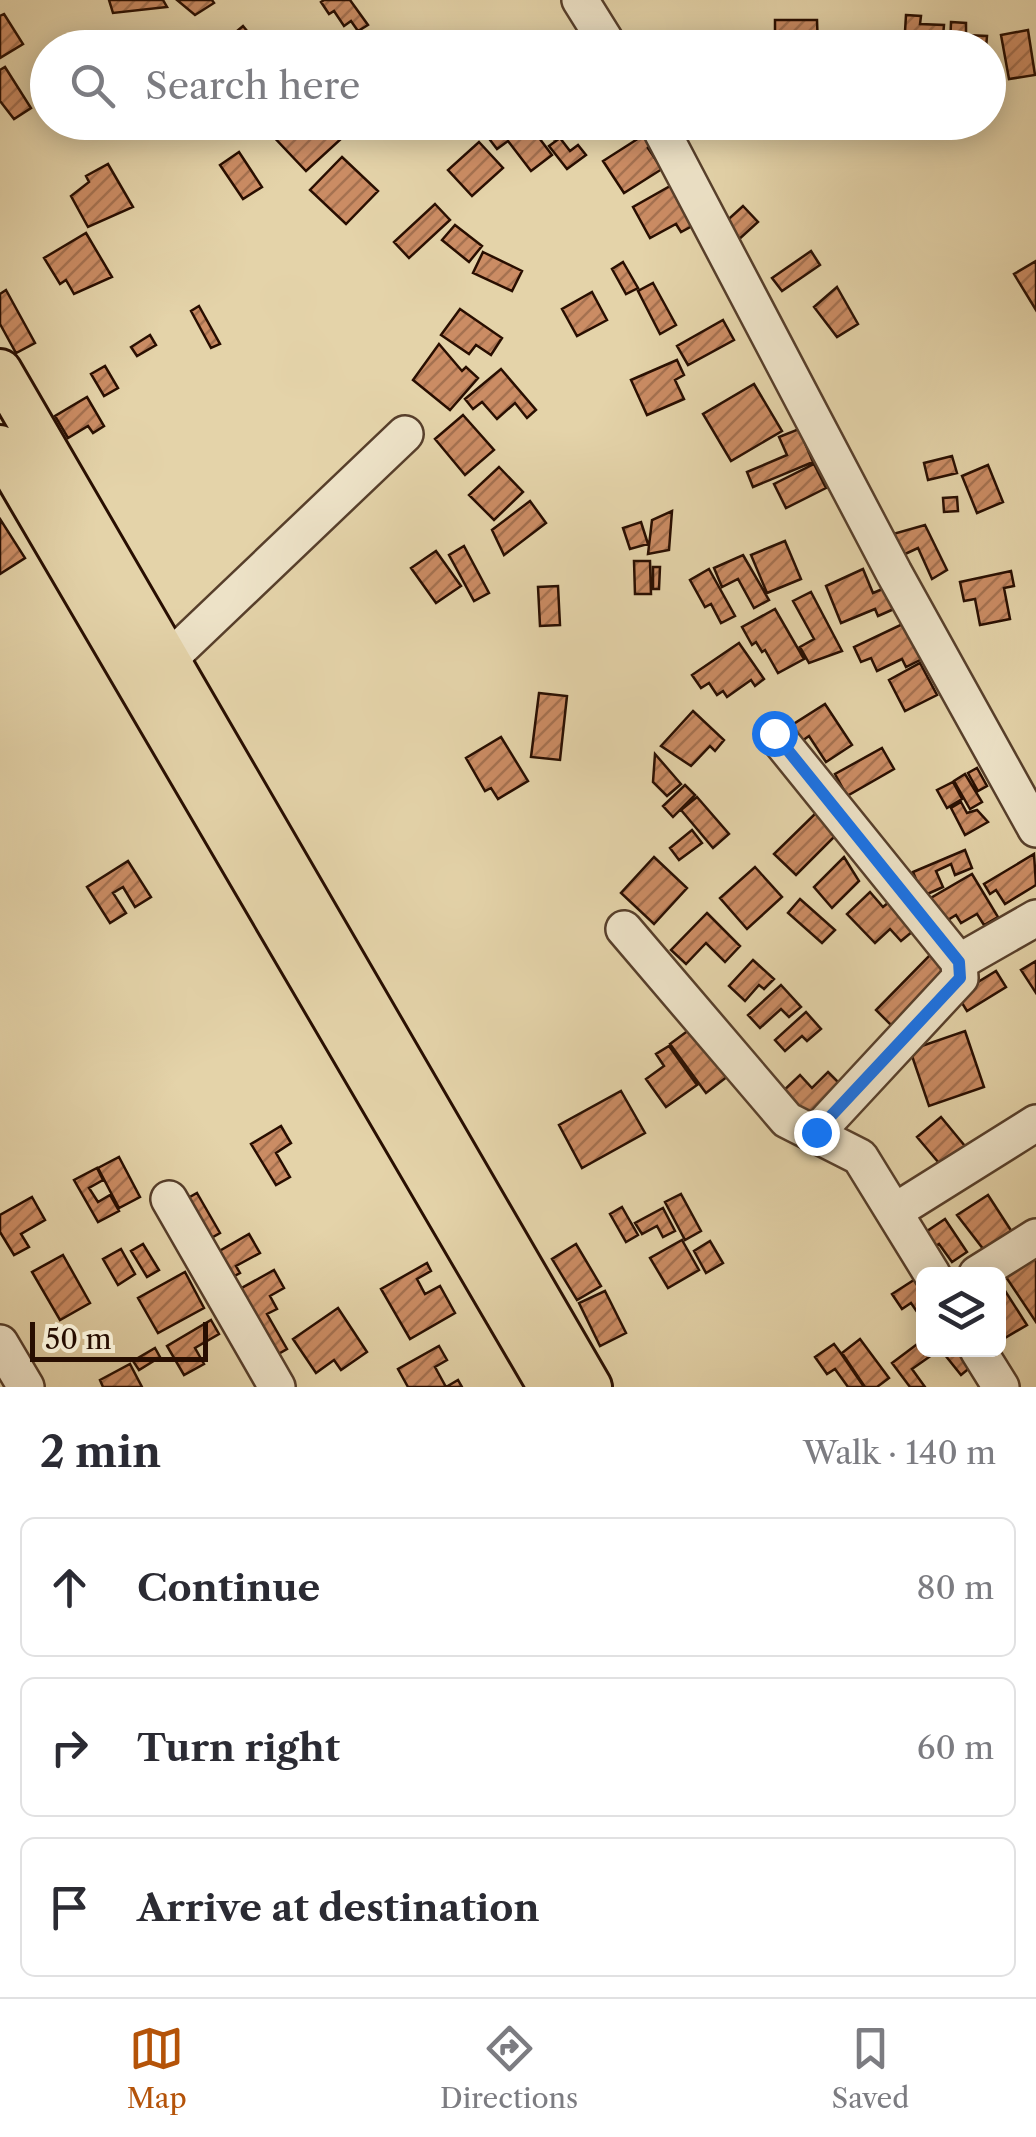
<!DOCTYPE html>
<html lang="en">
<head>
<meta charset="utf-8">
<style>
  body { margin:0; font-family:"Libre Caslon Text",serif; background:#f7f7f7; color:#2b2b33 }
  .controls { position:absolute; right:30px; bottom:30px; display:grid; overflow:hidden; border-radius:15px; box-shadow:0 5px 25px #0003 }
  .controls button { width:90px; height:90px; display:grid; place-items:center; padding:0; border:0; border-bottom:2px solid #e1e1e2; background:#fff; color:#2b2b33; font:50px sans-serif }
  .scale { position:absolute; left:30px; bottom:25px; width:178px; box-sizing:border-box; padding-left:10px; border:5px solid #280e01; border-top:0; font-size:28px; line-height:35px; white-space:nowrap; color:#280e01; -webkit-text-stroke:8px #ede2c7; paint-order:stroke }
  .stop { position:absolute; width:30px; height:30px; margin:-22px; border:8px solid #1a73e8; border-radius:50%; background:#fff }
  .stop.end { background:#1a73e8; border-color:#fff; box-shadow:0 2px 10px #0008 }
  .list { margin:0; padding:0; list-style:none }
  h2 { display:flex; justify-content:space-between; align-items:center; height:130px; margin:0; padding:0 40px; font-size:42px }
  h2 small { font-size:32px; font-weight:400; color:#7c7c81 }
  .list li { display:grid; grid-template-columns:65px 1fr auto; gap:30px; align-items:center; box-sizing:border-box; height:140px; margin:0 20px 20px; padding:0 20px; border:2px solid #e1e1e2; border-radius:15px }
  .list b { display:block; font-size:38px; white-space:nowrap }
  .list em { font-size:32px; font-style:normal; color:#7c7c81 }
  .icon { flex:none; width:55px; height:55px; fill:none; stroke:currentColor; stroke-width:2; stroke-linecap:round; stroke-linejoin:round }
  .map { position:relative; flex:none; width:1036px; height:1387px; overflow:hidden }
  .search { position:absolute; background:#fff; box-shadow:0 5px 25px #0003; left:30px; right:30px; top:30px; height:110px; display:flex; align-items:center; gap:25px; box-sizing:border-box; padding:0 35px; border-radius:55px; color:#7c7c81; font-size:38px }
  .sheet { height:610px; background:#fff }
  nav { display:flex; justify-content:space-around; align-items:center; box-sizing:border-box; height:140px; border-top:2px solid #e1e1e2; background:#fff; font-size:28px; color:#7c7c81 }
  nav a { display:grid; justify-items:center; gap:5px }
  nav .on { color:#b45309 }
  .map>svg:first-child { display:block }
  .building { fill:url(#building-hatch); stroke:#280e01; stroke-width:2.5 }
  .lines { fill:none; stroke-linecap:round; stroke-linejoin:round }
  .minor-casing { stroke:#573f2b; stroke-width:40 }
  .major-casing { stroke:#280e01; stroke-width:48 }
  .minor { stroke:#ede2c7; stroke-width:35 }
  .major { stroke:#e4d3a9; stroke-width:42 }
  .route { stroke:#1a73e8; stroke-width:12 }
</style>
</head>
<body>
<div class="map">
<svg width="1036" height="1387" viewBox="0 0 1036 1387">
  <defs>
    <pattern id="building-hatch" width="6" height="6" patternUnits="userSpaceOnUse" patternTransform="scale(2.5)"><rect width="6" height="6" fill="#cb8c64"/><path d="M-1 1l2-2M0 6l6-6M5 7l2-2" fill="none" stroke="#a57150"/></pattern>
  </defs>
  <rect width="100%" height="100%" fill="#e4d3a9"/>
  <filter id="stains"><feTurbulence type="fractalNoise" baseFrequency=".002" numOctaves="4"/><feColorMatrix values="0 0 0 0 .2 0 0 0 0 .09 0 0 0 0 .02 0 0 0 .5 -.17"/></filter>
  <radialGradient id="worn" r=".72"><stop offset=".6" stop-color="#630" stop-opacity="0"/><stop offset="1" stop-color="#630" stop-opacity=".3"/></radialGradient>
  <path class="building" d="M109,0h54l4,7 -54,6z
    M177,0h35l2,3 -19,12z
    M324,0h26l18,25 -10,6 -7,-10 -7,5 -10,-15 -5,3 -8,-12z
    M4,14l19,30 -23,14v-42z
    M906,15l15,1 -1,8 24,1 -2,23h-38z
    M775,20h42l1,28h-43z
    M951,22l15,1v12l21,1 -1,12h-36z
    M243,26l18,22h-41l-1,-2z
    M1028,30l7,45 -26,4 -8,-44z
    M5,67l26,41 -17,11 -14,-18v-31z
    M281,122h46l15,16 -36,33 -36,-38z
    M505,122h22l25,33 -21,16 -23,-30 -11,8 -10,-13z
    M542,122h18l6,8 -12,9z
    M647,133l7,11 -6,4 14,21 -38,24 -21,-32z
    M560,138l10,13 8,-6 8,10 -19,14 -18,-23z
    M479,142l24,26 -31,28 -24,-26z
    M239,152l23,35 -19,12 -23,-34z
    M342,157l36,34 -32,33 -36,-34z
    M108,164l25,43 -45,20 -17,-31 18,-14 -3,-6z
    M672,185l22,40 -13,7 -5,-8 -26,14 -17,-31z
    M435,204l15,16 -41,38 -15,-16z
    M743,206l15,16 -22,20 -15,-16z
    M455,225l27,21 -13,16 -27,-22z
    M86,233l26,44 -38,17 -8,-14 -6,4 -16,-26z
    M811,251l9,14 -38,26 -10,-13z
    M483,252l39,19 -10,20 -39,-18z
    M1036,261v49l-22,-36z
    M623,262l15,26 -12,6 -14,-25z
    M653,283l23,42 -16,9 -22,-43z
    M837,287l21,37 -21,13 -23,-30z
    M6,290l29,53 -19,10 -16,-29v-30z
    M592,292l15,28 -30,16 -15,-27z
    M199,306l21,38 -9,4 -20,-37z
    M460,309l42,29 -11,17 -15,-10 -7,9 -28,-19z
    M723,320l11,20 -46,25 -11,-19z
    M150,335l6,10 -19,11 -6,-9z
    M439,344l23,27 4,-4 12,11 -28,32 -37,-30z
    M677,360l7,15 -9,5 9,19 -37,16 -16,-35z
    M105,366l13,22 -14,8 -13,-22z
    M501,369l35,41 -9,8 -12,-15 -18,16 -15,-17 -9,7 -8,-10z
    M754,384l28,47 -51,30 -28,-47z
    M87,397l17,29 -11,7 -5,-7 -20,12 -13,-22z
    M463,415l31,35 -29,25 -30,-36z
    M799,429l14,33 -60,25 -6,-15 40,-17 -8,-18z
    M952,456l5,17 -29,7 -4,-17z
    M814,464l12,24 -40,20 -12,-24z
    M988,465l15,37 -26,11 -15,-37z
    M499,467l24,25 -29,28 -25,-25z
    M957,497l1,14 -14,1 -1,-14z
    M530,501l16,22 -42,32 -12,-25z
    M672,511l-3,39 -21,4 4,-34z
    M0,519l25,39 -25,16z
    M641,522l7,22 -18,5 -7,-21z
    M925,525l22,45 -15,9 -14,-31 -15,7 -10,-21z
    M785,541l16,38 -34,14 -16,-38z
    M464,546l25,47 -15,8 -25,-46z
    M436,551l25,35 -25,17 -25,-35z
    M743,555l26,45 -15,8 -16,-29 -16,8 -8,-19z
    M634,561h16l1,33h-16z
    M653,567h7l-1,22h-6z
    M709,569l26,47 -14,7 -10,-19 -6,3 -15,-27z
    M863,569l10,24 12,-5 9,21 -16,7 -3,-7 -34,14 -15,-37z
    M1011,571l3,15 -10,2 6,31 -30,6 -5,-26 -11,2 -4,-19z
    M558,586l2,39 -20,1 -2,-39z
    M811,592l31,59 -33,12 -9,-16 14,-8 -21,-38z
    M775,609l29,50 -26,14 -13,-23 -3,2 -6,-10 -4,3 -10,-18z
    M909,621l17,36 -20,10 -4,-8 -25,12 -6,-13 -10,4 -7,-15z
    M739,643l25,36 -9,7 -4,-6 -24,17 -4,-6 -6,4 -8,-12 -8,5 -9,-13z
    M920,663l17,32 -32,16 -16,-31z
    M539,693l28,3 -7,64 -29,-3z
    M825,704l27,41 -26,17 -17,-26 -7,5 -10,-16z
    M693,711l31,29 -9,11 -5,-5 -19,20 -30,-20z
    M501,737l27,44 -30,18 -7,-11 -6,3 -19,-33z
    M882,748l12,21 -47,27 -12,-22z
    M655,754l26,30 -14,12 -14,-14z
    M977,768l10,18 -9,5 -10,-18z
    M965,774l17,28 -12,7 -16,-28z
    M953,782l9,17 -15,9 -10,-18z
    M685,785l10,10 -22,22 -10,-11z
    M697,797l32,37 -16,14 -32,-38z
    M961,802l6,11 10,-3 11,12 -23,13 -14,-27z
    M821,808l21,21 -46,46 -22,-21z
    M692,830l10,13 -23,17 -9,-12z
    M965,850l7,18 -17,7 -4,-11 -15,7 7,16 -20,9 -10,-24z
    M1034,854l2,31 -31,19 -9,-14 -6,4 -6,-10z
    M654,857l33,31 -33,36 -33,-31z
    M844,857l15,24 -27,27 -18,-21z
    M128,861l23,36 -16,10 -12,-20 -10,6 13,20 -16,10 -23,-36z
    M755,867l27,30 -35,32 -27,-31z
    M972,874l26,43 -14,8 -7,-11 -16,9 -5,-8 -13,8 -14,-24z
    M870,892l13,15 6,-5 24,29 -12,10 -11,-12 -15,14 -28,-29z
    M800,899l35,31 -13,13 -34,-30z
    M707,913l33,33 -15,16 -19,-19 -20,21 -15,-14z
    M932,953l16,15 -56,58 -16,-16z
    M753,960l21,19 -10,10 -5,-4 -14,16 -16,-15z
    M1036,961v32l-15,-23z
    M996,971l10,16 -39,24 -10,-16z
    M781,985l20,22 -12,10 -8,-8 -21,19 -12,-13z
    M806,1012l15,17 -14,12 -5,-5 -17,15 -10,-11z
    M693,1027l35,49 -22,17 -36,-49z
    M965,1031l19,56 -55,19 -19,-56z
    M669,1046l28,39 -31,22 -20,-28 18,-13 -8,-12z
    M828,1072l14,14 -34,33 -26,-27 18,-17 12,13z
    M621,1091l24,42 -63,35 -23,-43z
    M941,1117l33,40 -30,12 -27,-32z
    M281,1126l10,17 -15,10 14,24 -14,8 -25,-41z
    M119,1157l21,40 -21,11 -21,-40z
    M97,1168l6,12 -14,8 9,14 12,-7 9,16 -21,11 -24,-42z
    M197,1193l23,40 -16,9 -23,-40z
    M681,1194l20,37 -16,9 -20,-38z
    M988,1195l24,37 -28,18 -27,-35z
    M32,1197l13,23 -24,14 8,13 -15,8 -14,-23v-17z
    M622,1207l16,28 -12,7 -16,-28z
    M663,1208l12,23 -12,6 -6,-11 -15,8 -7,-11z
    M945,1219l22,33 -15,10 -13,-18 -11,7 -10,-14z
    M249,1234l11,19 -24,13 4,7 -17,9 -14,-25z
    M682,1240l17,30 -31,18 -18,-30z
    M710,1241l13,22 -17,10 -12,-22z
    M143,1244l16,26 -12,7 -16,-26z
    M576,1244l25,42 -24,14 -25,-41z
    M121,1249l14,25 -17,11 -15,-26z
    M63,1255l27,48 -30,17 -28,-48z
    M1036,1257v65l-30,-45z
    M427,1263l4,8 -14,8 8,15 15,-8 15,27 -45,26 -29,-50z
    M274,1270l10,18 -14,8 7,13 -10,5 20,35 -21,12 -37,-66z
    M185,1272l19,36 -46,25 -20,-35z
    M917,1278l7,10v34l-13,-19 -9,6 -10,-15z
    M1000,1283l27,42 -29,17v-58z
    M605,1291l21,42 -26,13 -21,-43z
    M338,1308l29,44 -26,18 -7,-10 -18,13 -23,-34z
    M211,1320l8,14 -24,14 9,16 -20,11 -17,-29z
    M860,1339l29,39 -12,9h-12l-23,-34z
    M924,1339v11h15l-27,19 13,18h-15l-18,-24z
    M834,1344l6,8 24,35h-16l-13,-18 -8,5 -12,-17z
    M439,1346l8,14 -12,7 11,20 12,-7 4,7h-54l-10,-18z
    M155,1348l5,9 -21,13 -6,-9z
    M941,1350h20l11,16 -11,9z
    M130,1364l12,23h-39l-3,-7z"/>
  <g class="lines">
    <defs>
      <path id="minor" d="M580,0l30,48
        M657,122l237,451 142,256
        M168,660l237,-226
        M774,733l185,229
        M624,929l163,191 73,37 72,117
        M817,1132l143,-154 -1,-16 77,-44
        M169,1199l108,188
        M894,1212l142,-89
        M977,1274l59,-37
        M0,1343l26,44
        M978,1350l23,37"/>
      <path id="major" d="M0,371l590,1016
        M0,447l550,940"/>
    </defs>
    <use href="#minor" class="minor-casing"/>
    <use href="#major" class="major-casing"/>
    <use href="#minor" class="minor"/>
    <use href="#major" class="major"/>
  </g>
  <g class="lines">
    <path class="route" d="M774,733l185,229 1,16 -144,154"/>
  </g>
  <rect width="100%" height="100%" filter="url(#stains)"/>
  <rect width="100%" height="100%" fill="url(#worn)"/>
</svg>
<div class="controls">
<button><svg class="icon" aria-label="layers" viewBox="0 0 24 24"><path d="M12 4l9 5-9 5-9-5zM3 14l9 5 9-5"/></svg></button>
</div>
<div class="scale">50 m</div>
<div class="stop" style="left:774px;top:733px"></div>
<div class="stop end" style="left:816px;top:1132px"></div>
<div class="search"><svg class="icon" aria-label="search" viewBox="0 0 24 24"><circle cx="10" cy="10" r="6"/><path d="M15 15l6 6"/></svg>Search here</div>
</div>
<section class="sheet">
<h2>2 min<small>Walk · 140 m</small></h2>
<ul class="list">
<li><svg class="icon" aria-label="ahead" viewBox="0 0 24 24"><path d="M12 20V5M6 11l6-6 6 6"/></svg><div><b>Continue</b></div><em>80 m</em></li>
<li><svg class="icon" aria-label="right" viewBox="0 0 24 24"><path d="M7 20v-9h11M14 6l5 5-5 5"/></svg><div><b>Turn right</b></div><em>60 m</em></li>
<li><svg class="icon" aria-label="arrive" viewBox="0 0 24 24"><path d="M6 21V4h12l-3 4 3 4H6"/></svg><div><b>Arrive at destination</b></div></li>
</ul>
</section>
<nav>
<a class="on"><svg class="icon" aria-label="map" viewBox="0 0 24 24"><path d="M3 6l6-2 6 2 6-2v14l-6 2-6-2-6 2zM9 4v14M15 6v14"/></svg>Map</a>
<a><svg class="icon" aria-label="directions" viewBox="0 0 24 24"><path d="M12 3l9 9-9 9-9-9zM9 14v-3h6M13 9l2 2-2 2"/></svg>Directions</a>
<a><svg class="icon" aria-label="saved" viewBox="0 0 24 24"><path d="M7 4h10v16l-5-4-5 4z"/></svg>Saved</a>
</nav>
</body>
</html>
